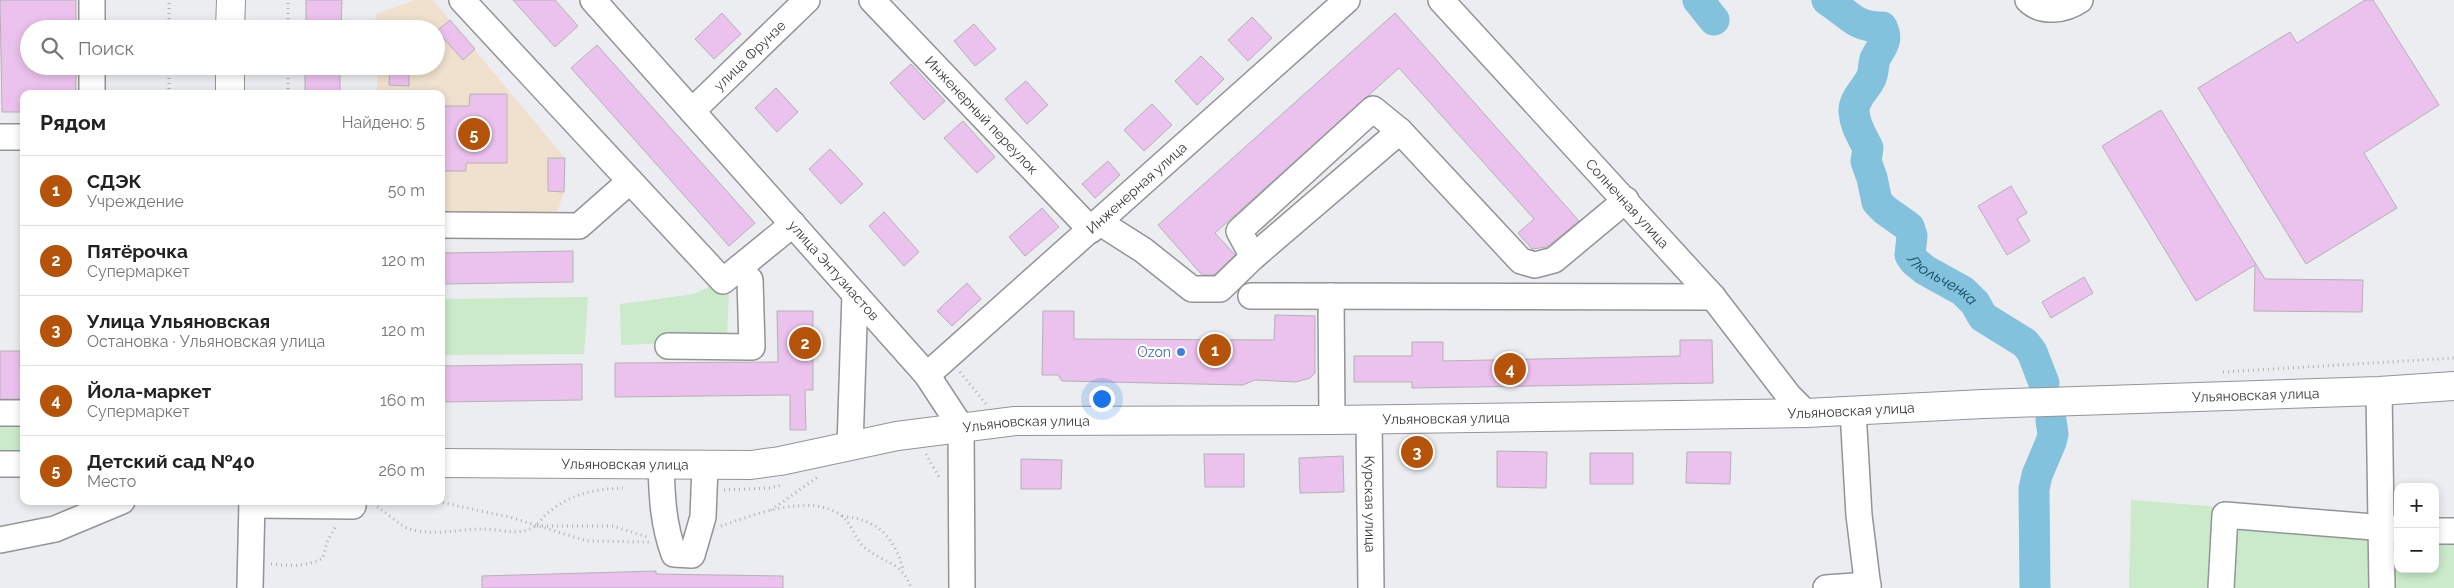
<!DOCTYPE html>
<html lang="ru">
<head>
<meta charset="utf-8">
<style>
  body { margin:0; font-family:Raleway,sans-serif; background:#f2f2f2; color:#222 }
  .controls { position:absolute; right:15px; bottom:15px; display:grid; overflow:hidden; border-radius:10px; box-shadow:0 2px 8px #0003 }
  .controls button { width:45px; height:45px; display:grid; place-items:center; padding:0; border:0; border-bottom:1px solid #e0e0e0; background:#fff; color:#222; font:25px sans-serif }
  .you { position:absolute; left:1101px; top:398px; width:18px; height:18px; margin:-12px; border:4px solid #fff; border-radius:50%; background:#1a73e8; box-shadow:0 0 0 8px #1a73e833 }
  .badge { display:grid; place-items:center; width:32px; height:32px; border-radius:50%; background:#b45309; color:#fff; font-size:16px; font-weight:700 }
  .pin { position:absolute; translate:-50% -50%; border:2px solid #fff; box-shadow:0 1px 5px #0006 }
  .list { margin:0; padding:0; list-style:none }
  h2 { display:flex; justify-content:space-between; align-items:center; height:65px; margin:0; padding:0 20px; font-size:21px }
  h2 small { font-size:16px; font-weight:400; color:#767676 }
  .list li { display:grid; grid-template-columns:32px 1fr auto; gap:15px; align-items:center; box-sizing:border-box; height:70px; padding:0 20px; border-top:1px solid #e0e0e0 }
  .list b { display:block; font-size:19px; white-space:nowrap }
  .list p { margin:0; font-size:16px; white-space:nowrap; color:#767676 }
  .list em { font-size:16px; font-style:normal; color:#767676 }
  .icon { flex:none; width:28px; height:28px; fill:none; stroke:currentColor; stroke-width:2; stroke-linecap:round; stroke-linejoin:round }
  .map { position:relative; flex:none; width:2454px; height:588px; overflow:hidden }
  .search { position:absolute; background:#fff; box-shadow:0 2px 8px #0003; left:20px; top:20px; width:425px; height:55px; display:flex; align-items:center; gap:12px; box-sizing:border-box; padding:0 18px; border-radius:28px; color:#767676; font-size:19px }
  .panel { position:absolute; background:#fff; box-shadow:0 2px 8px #0003; left:20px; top:90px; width:425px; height:415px; border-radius:10px }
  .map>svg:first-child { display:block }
  .education { fill:#f0e1ce }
  .green { fill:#caeac9 }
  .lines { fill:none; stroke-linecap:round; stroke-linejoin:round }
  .river { stroke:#82c2dc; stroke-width:31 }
  .building { fill:#ebc1ed; stroke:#b4b1b4 }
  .minor-casing { stroke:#929496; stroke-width:28 }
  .major-casing { stroke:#929496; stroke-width:30 }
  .path { stroke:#afb0b2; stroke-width:3; stroke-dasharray:1 4; stroke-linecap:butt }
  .minor { stroke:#fff; stroke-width:25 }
  .major { stroke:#fff; stroke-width:28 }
  .shop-dot { fill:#3f7fe0; stroke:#fff; stroke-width:2 }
  .labels { text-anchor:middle; stroke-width:4.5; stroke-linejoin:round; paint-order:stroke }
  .street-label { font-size:14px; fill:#393a3b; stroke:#fff }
  .shop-label { font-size:14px; fill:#366cbe; stroke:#fff; text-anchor:end }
  .water-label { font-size:15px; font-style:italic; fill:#11485b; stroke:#fff }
</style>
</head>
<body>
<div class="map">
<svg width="2454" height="588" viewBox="0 0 2454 588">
  <rect width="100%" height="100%" fill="#ecedf0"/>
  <path class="education" d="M415,0h18l132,158 -1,34 -9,27 -114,-1v-124h-64v-28h59v-37h-60v-15z"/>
  <path class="green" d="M715,284l14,4 -2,53 -106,4 -1,-41 74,-10z
    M588,297l-4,57 -143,1v-56z
    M0,420l24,1v33l-24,2z
    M2131,500l267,21v48h37v-47l19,1v65h-325z"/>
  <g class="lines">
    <g class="river">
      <path d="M1698,0l16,20"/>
      <path id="s1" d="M1827,0c21,13 28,28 55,27 7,14 -1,20 -7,32 -2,6 -1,13 -4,19 -5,11 -18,21 -17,34 1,14 8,24 14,36l-2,13 6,17 5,24 8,8 24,17 3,9 -2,19 4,6 11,9 38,21 12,12 8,14 42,26 7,9 12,31"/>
      <path d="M2035,588l-1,-99 3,-14 14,-33 2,-8 -2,-14"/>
    </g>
  </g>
  <path class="building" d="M0,0h76v29h-47v37h47v28h-52v18h-22z
    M306,0h36l-1,29h-35z
    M513,0h42l23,26 -23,21z
    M2365,0h8l66,105 -75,48 33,55 -91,56 -108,-176 92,-56 7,11z
    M722,13l19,21 -27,25 -19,-20z
    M1395,13l184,208 -32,26 -15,2 -14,-16 16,-14 -135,-151 -184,165 20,22 -21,20h-12l-44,-50z
    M1252,17l20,21 -24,23 -20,-21z
    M450,20l25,29 -12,11 -26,-29z
    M974,24l22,25 -21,17 -21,-25z
    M597,45l158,178 -26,23 -158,-178z
    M1201,56l23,23 -27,26 -22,-24z
    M911,64l34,37 -21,19 -34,-37z
    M305,66h35v28h-35z
    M390,66h19v20l-20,-1z
    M1026,81l22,24 -21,19 -22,-25z
    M776,88l22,24 -21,20 -22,-24z
    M470,94h37v69h-41v8h-25v-65h28z
    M1152,104l20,21 -28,26 -20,-21z
    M2161,110l104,169 98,1 -1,32 -108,-1 1,-46 -59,36 -94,-155z
    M963,121l32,36 -18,16 -33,-35z
    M830,149l33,35 -22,20 -32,-35z
    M548,158h17l-1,34 -16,-1z
    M1108,161l12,14 -25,23 -13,-14z
    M2011,186l16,27 -10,6 13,22 -23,14 -29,-49z
    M1042,208l17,19 -34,29 -16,-19z
    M884,212l35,40 -15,14 -35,-40z
    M573,251v31l-132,2v-31z
    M2084,277l9,16 -42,25 -9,-16z
    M967,283l14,16 -29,27 -15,-15z
    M777,311h36v79h-8l1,40h-16v-35l-175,2v-34l163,-1z
    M1043,311h31v28l200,1 1,-25 40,1v57l-5,5 -14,4 -41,-2 -12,5 -181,-4 -4,-6h-16z
    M1680,340h32l1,43 -301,5v-6h-58v-26h58v-14h31v19l237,-5z
    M0,351h20v18h4v30h-24z
    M582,364v36l-141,2v-36z
    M1497,451l50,1 -1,36 -49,-1z
    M1687,452h44l-1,32 -44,-1z
    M1590,453h43v31h-43z
    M1204,454h40v33h-39z
    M1343,456l1,36 -44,1 -1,-35z
    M1021,459l41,1 -1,29h-40z
    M656,571v3l127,2v12h-301v-12z"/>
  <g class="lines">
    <defs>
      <g id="minor">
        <path d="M462,0l261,281 70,-57"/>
        <path id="s2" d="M593,0l334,375 34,52 1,161"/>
        <path id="s3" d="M872,0l219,230"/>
        <path id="s4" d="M1441,0l272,297 76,99 17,17"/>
        <path d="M2028,0c14,14 37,10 52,0"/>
        <path d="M92,29v-29"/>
        <path d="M92,94v-28"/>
        <path id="s5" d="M692,111l115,-111"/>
        <path d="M0,137h24"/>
        <path d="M1099,222l44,28 49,39h28l33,-32 147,-126 121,130 14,4 19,-5 72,-60"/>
        <path d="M441,225l138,1 51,-45"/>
        <path d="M1253,257l-14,-26 134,-122 27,22"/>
        <path d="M1251,296l462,1"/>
        <path d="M1331,296l1,124"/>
        <path d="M668,346l84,1 -2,-67 -11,-12"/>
        <path id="s6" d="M927,375l420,-375"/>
        <path d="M2379,391l3,197"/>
        <path d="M1853,411l6,104 9,73"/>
        <path d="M0,413h24"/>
        <path id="s7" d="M1369,419l2,169"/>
        <path d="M850,446l5,-152"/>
        <path d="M0,464h24"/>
        <path d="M661,465c1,32 2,59 13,89l18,1 11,-38 2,-51"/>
        <path d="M252,505l101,1"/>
        <path d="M2435,531h19"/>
        <path d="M0,540l55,-11 67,-28"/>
        <path d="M250,588l2,-87"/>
        <path d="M1826,588l42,-3"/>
        <path d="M2221,588l4,-73 173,14"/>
      </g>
      <g id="major">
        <path d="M230,29l1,-29"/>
        <path d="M230,94v-28"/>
        <path id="s8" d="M441,463l310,2 29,-4 117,-25 118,-15 317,-1 474,-7 177,-9 396,-13 75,-5"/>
      </g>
    </defs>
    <use href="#minor" class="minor-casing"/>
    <use href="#major" class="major-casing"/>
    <path class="path" d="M169,29v-29
      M288,29v-29
      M169,94v-28
      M288,94v-28
      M960,372l26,32
      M2223,372l231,-14
      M926,454l14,25
      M724,490l46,-2 12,-3
      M423,501h12l78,17 74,23 62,1
      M373,503l16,-2
      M373,504c9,5 28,22 34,24 26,9 50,1 76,1 17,0 37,8 52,-3 5,-4 9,-10 14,-14 22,-18 45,-23 74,-24
      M771,510l48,-34
      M842,516c36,4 51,19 61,53
      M537,526h76l34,11
      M721,526c32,-11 90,-34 121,-10 10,8 13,23 22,31 20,17 38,14 47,41
      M271,564c18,2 36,3 52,-6l4,-16 9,-16"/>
    <use href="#minor" class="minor"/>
    <use href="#major" class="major"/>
  </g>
  <circle class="shop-dot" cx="1181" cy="352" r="5"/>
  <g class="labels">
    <g class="street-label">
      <text dy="5" stroke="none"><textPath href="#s5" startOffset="80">улица Фрунзе</textPath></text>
      <text dy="5" stroke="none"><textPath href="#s3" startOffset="159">Инженерный переулок</textPath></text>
      <text dy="5" stroke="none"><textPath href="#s6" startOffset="281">Инженерная улица</textPath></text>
      <text dy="5" stroke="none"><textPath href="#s4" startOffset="276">Солнечная улица</textPath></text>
      <text dy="5" stroke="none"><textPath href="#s2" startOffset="362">улица Энтузиастов</textPath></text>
      <text dy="5" stroke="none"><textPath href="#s8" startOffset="1819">Ульяновская улица</textPath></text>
      <text dy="5" stroke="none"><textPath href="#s8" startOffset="1414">Ульяновская улица</textPath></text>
      <text dy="5" stroke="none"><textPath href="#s8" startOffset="1009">Ульяновская улица</textPath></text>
      <text dy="5" stroke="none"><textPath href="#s8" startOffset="589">Ульяновская улица</textPath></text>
      <text dy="5" stroke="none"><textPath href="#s8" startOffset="184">Ульяновская улица</textPath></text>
      <text dy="5" stroke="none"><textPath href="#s7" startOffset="85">Курская улица</textPath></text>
    </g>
    <g class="shop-label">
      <text x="1171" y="357">Ozon</text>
    </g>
    <g class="water-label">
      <text dy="5" stroke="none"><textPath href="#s1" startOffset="361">Люльченка</textPath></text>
    </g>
  </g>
</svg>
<div class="controls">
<button>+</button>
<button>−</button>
</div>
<div class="you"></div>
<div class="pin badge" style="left:1215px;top:350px">1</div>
<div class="pin badge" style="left:805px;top:343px">2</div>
<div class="pin badge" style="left:1417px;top:452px">3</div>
<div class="pin badge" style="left:1510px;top:369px">4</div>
<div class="pin badge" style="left:474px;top:134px">5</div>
<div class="search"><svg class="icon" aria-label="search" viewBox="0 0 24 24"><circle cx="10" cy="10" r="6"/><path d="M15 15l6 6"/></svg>Поиск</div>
<section class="panel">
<h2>Рядом<small>Найдено: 5</small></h2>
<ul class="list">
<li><span class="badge">1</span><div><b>СДЭК</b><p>Учреждение</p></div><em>50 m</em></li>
<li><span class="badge">2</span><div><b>Пятёрочка</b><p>Супермаркет</p></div><em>120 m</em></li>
<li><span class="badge">3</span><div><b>Улица Ульяновская</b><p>Остановка · Ульяновская улица</p></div><em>120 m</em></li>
<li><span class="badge">4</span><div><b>Йола-маркет</b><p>Супермаркет</p></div><em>160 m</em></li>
<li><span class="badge">5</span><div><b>Детский сад №40</b><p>Место</p></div><em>260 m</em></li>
</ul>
</section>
</div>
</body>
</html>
